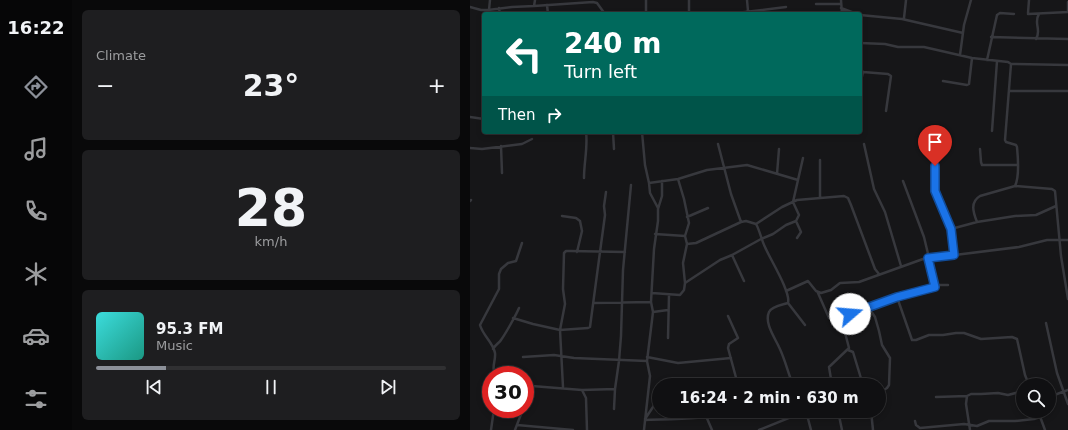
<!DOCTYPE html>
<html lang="en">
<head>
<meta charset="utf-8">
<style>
	body { margin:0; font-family:"DejaVu Sans",sans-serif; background:#1e1e20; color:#f1f3f6; height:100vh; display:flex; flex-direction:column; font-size:15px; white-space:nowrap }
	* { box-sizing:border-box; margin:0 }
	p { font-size:13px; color:#9c9d9f }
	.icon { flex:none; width:22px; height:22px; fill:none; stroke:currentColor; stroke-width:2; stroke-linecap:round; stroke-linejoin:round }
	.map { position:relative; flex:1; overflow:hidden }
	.sheet { display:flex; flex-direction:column; gap:10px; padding:10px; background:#09090a; width:398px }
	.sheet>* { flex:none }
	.banner { position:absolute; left:12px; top:12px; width:380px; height:122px; border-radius:4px; box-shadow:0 2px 6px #0003,0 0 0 1px #303032; background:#00695c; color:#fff; overflow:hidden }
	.buttons { position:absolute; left:546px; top:378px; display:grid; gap:8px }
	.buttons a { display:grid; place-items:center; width:40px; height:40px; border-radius:50%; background:#101012; box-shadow:0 2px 6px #0003,0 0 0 1px #303032; font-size:20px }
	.speed { position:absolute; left:12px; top:366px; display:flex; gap:8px; font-size:20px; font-weight:700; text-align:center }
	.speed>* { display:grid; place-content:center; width:52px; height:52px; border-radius:50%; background:#101012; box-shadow:0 2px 6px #0003,0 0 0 1px #303032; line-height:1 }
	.speed .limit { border:6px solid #d22; background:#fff; color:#111 }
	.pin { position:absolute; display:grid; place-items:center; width:34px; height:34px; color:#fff; margin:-41px -17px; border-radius:50% 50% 50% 0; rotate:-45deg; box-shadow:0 0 4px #0007 }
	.pin .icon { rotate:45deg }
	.me { position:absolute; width:44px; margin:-22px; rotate:72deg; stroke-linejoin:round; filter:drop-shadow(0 0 3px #0008) }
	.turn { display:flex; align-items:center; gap:14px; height:84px; padding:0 16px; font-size:18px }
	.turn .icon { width:52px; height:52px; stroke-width:2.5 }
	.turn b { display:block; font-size:28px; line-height:34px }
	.then { display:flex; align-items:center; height:38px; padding:0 16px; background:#0003; gap:8px; font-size:15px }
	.big { font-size:30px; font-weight:700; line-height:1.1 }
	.sheet .widget { flex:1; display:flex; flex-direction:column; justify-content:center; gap:6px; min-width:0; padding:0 14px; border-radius:6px; background:#1e1e20 }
	.sheet .dial { align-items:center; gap:0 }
	.dial b { font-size:52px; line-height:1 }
	.song { display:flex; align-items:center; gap:12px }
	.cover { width:48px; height:48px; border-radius:6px; background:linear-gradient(135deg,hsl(180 70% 55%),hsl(170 70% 35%)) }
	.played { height:4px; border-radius:2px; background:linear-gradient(90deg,#8c9099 20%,#303032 20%) }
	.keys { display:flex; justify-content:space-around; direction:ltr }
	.heat { display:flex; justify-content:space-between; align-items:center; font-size:22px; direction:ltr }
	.trip { position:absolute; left:182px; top:378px; width:234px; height:40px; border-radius:20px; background:#101012; box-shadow:0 2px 6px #0003,0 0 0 1px #303032; font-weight:700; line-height:40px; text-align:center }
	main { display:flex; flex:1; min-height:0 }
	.menu { display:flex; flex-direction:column; width:72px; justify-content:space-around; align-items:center; background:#060607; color:#9c9d9f }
	.menu .icon { width:28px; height:28px }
	.menu .active { color:#8c9099 }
	.menu b { font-size:18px; color:#f1f3f6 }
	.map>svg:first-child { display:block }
</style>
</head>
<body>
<main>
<nav class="menu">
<b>16:22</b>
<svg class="icon active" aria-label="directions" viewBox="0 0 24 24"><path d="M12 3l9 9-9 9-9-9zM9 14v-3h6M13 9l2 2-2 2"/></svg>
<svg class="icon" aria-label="music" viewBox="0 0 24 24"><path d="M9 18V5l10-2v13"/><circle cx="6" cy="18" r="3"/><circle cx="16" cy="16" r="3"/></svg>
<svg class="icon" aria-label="phone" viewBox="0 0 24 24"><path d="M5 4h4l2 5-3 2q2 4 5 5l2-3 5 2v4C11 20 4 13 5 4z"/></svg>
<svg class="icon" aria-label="climate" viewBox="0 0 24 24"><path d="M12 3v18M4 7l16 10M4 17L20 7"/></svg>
<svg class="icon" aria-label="car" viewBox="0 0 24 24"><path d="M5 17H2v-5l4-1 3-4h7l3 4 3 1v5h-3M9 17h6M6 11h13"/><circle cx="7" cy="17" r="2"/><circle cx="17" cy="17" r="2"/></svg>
<svg class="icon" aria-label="filters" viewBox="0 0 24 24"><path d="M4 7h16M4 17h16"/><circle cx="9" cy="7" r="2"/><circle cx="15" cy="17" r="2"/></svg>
</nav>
<section class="sheet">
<div class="widget"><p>Climate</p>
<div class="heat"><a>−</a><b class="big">23°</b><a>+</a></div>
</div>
<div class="widget dial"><b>28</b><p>km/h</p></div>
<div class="widget">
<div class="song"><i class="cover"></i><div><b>95.3 FM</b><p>Music</p></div></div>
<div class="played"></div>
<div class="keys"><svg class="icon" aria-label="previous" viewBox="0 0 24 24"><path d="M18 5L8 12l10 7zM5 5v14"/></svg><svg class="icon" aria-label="pause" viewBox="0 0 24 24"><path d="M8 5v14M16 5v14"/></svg><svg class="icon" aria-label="next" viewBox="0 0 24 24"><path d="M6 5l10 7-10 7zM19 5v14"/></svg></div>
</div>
</section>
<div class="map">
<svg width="598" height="430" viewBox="0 0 598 430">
	<rect width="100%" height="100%" fill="#161618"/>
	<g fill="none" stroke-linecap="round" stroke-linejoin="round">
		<path stroke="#37383d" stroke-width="2.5" d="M219 0V14
			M277 0 278 11
			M371 0 372 14
			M598 2V12
			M346 4H371
			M77 5 78 14
			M64 6 65 0
			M0 7 11 10H18L42 7 64 6 123 2 127 3 135 14
			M29 8 30 14
			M371 8 387 14
			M19 10 20 0
			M558 13 559 0
			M176 14V0
			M258 14 316 7
			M558 14 598 12
			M390 15 432 19 434 18 436 0
			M432 19 493 33
			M521 37 598 39
			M566 39C572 30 563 23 569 14
			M390 43 415 44 428 47H454L502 58 538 62 541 64 598 65
			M490 55 494 25 501 0
			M517 60 527 15 530 13 544 14
			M541 64 535 140 536 142 546 145 547 147C548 158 550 176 545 186
			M390 69 393 72 390 85
			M393 72 418 74 421 76 416 111
			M473 81 497 85 499 84 502 58
			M539 91H598
			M0 117 14 119
			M522 131 527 61
			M143 132 144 149
			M172 132 175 165 179 183 208 179 237 170 277 165 328 180
			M248 144 261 194 271 222
			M394 144 404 189 415 212 431 266
			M31 146 32 173
			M0 148 12 149 52 144 62 139
			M510 149 511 162 512 165H547
			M466 151 465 191 481 229 484 255
			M350 160V197
			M307 174 309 149
			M114 178C114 162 118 147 116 132
			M433 181 454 237 459 258
			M179 183 180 193 188 208
			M0 201 1 200
			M92 216 106 218 110 221 112 231 107 252
			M217 217 238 208
			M326 221 331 232 327 238
			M507 222C503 212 500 202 510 196L545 186 582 189 585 191 591 256 598 299
			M286 224 312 207 327 200 374 196 378 198 381 205 405 269 409 274
			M481 229 507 222 545 216 566 215 586 206
			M185 234 215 236
			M217 244 226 243 271 222 276 221 286 224C290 231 291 239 295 247 300 259 321 292 318 303 312 305 302 306 299 312 294 323 305 338 309 347 315 359 318 373 323 385
			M262 255 274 281
			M457 258 465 287
			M215 283 250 260 262 255 291 239 303 234 316 225 326 221 329 215 323 202 333 158
			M316 291 338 281 346 291 351 293 361 290 370 283 389 282 453 259 549 247 577 240H598
			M182 293 210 295 214 290 215 283 213 263 217 244 215 236 219 223 214 199 208 179
			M348 293 359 318 371 317 427 297 470 285H478
			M427 297 442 340H446L459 335H473L486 333H494L511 339 542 337 547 339 555 375 559 385
			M124 303 181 302
			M318 303 335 325
			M399 308 405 317 409 331 412 345 420 358 419 385 417 388 409 393
			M183 312 198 310
			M258 316 268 338 259 344 258 348 268 385
			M43 318 63 324 90 330 118 328 120 327 130 252 135 215 134 206 136 192
			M576 323 587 373 598 404
			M198 338 199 295
			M23 349C25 345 29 343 31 340 36 333 46 315 49 308
			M378 350 383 352 393 385
			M53 357 84 355 104 358 177 361
			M177 357 208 363 261 358
			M25 375C21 367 26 361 25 353 23 342 13 336 10 325L29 289V274L31 269 38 263 46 261 52 243
			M362 385 359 367 379 348 371 317
			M93 387 90 330 95 304 93 289 94 253 96 251H100L155 252
			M112 390 116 398 117 430
			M466 397 497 396
			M579 397 598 390
			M55 403 58 388 62 386 112 390 145 389
			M144 409 145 389 149 361 151 336 153 270 161 185
			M336 411 341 430
			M368 411 372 430
			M401 411 403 430
			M568 411 575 430
			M236 416 242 430
			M175 419 185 404 189 402
			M175 420C196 419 242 420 259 411
			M445 421 446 425 450 428 494 424 507 426 519 421H545L564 419 570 417
			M47 425 103 430
			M21 430 24 409
			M45 430 53 409
			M174 430 180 376 177 361 183 312 181 302 184 249 188 221V209L192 196V181
			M289 430 336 411
			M500 430 496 404 497 396 501 394H511L528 393 538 395 553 391"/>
	</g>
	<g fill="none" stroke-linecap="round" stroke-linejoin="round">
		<g stroke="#114b97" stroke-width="10">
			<path id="route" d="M380 314 427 297 465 287 458 258 484 255 481 229 465 191V166"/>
		</g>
		<use href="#route" stroke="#1a73e8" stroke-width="7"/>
	</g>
</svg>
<div class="buttons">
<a><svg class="icon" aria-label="search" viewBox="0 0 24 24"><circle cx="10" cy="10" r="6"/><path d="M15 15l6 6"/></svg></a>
</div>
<div class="speed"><div class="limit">30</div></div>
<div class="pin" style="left:465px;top:166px;background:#d93025"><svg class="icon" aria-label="arrive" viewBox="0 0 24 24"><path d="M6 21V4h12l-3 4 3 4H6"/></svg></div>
<svg class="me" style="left:380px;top:314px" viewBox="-20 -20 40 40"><circle r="19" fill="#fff"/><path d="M0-13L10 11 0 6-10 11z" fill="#1a73e8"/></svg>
<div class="trip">16:24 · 2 min · 630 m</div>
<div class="banner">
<div class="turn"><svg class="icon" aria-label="left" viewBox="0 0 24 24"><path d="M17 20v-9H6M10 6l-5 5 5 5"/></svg><div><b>240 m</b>Turn left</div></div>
<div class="then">Then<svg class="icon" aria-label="right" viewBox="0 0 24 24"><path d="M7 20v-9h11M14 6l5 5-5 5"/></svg></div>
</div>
</div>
</main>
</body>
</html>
